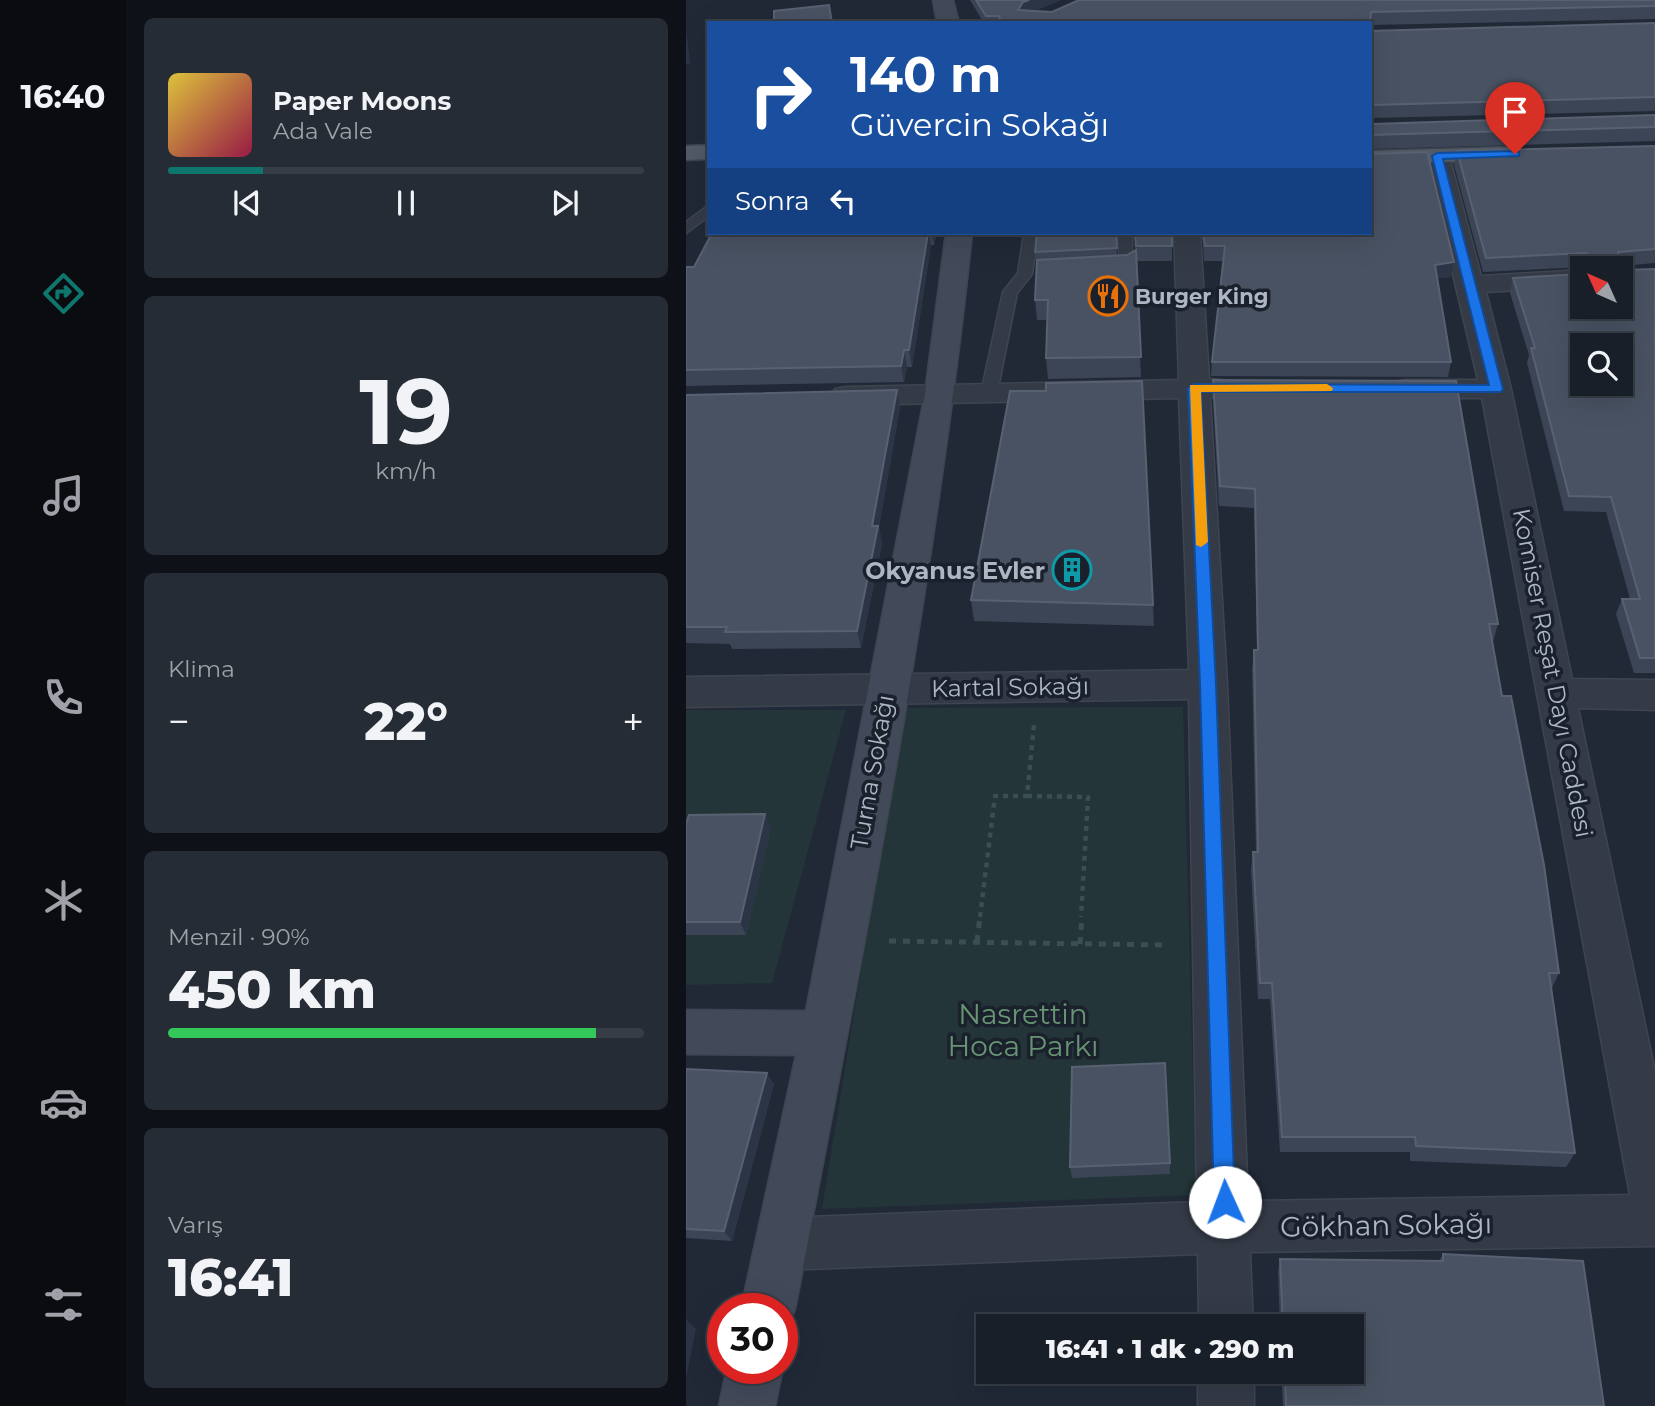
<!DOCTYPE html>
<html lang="tr">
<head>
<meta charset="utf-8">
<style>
	body { margin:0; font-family:Montserrat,sans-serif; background:#262c35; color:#f1f3f6; height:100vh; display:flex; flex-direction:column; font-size:26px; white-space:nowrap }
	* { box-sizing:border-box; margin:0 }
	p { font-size:23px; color:#9fa2a8 }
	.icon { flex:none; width:38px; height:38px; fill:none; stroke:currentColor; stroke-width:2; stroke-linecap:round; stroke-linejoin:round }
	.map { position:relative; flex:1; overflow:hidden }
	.side { display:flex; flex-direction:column; gap:18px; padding:18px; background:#0e1117; width:560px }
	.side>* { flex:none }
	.top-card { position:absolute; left:21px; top:21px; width:665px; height:214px; border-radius:0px; box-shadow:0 7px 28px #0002,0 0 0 2px #373d46; background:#1a4fa0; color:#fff; overflow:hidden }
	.needle { width:46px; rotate:315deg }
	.fabs { position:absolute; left:884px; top:256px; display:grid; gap:14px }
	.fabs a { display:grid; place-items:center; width:63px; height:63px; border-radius:0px; background:#191f29; box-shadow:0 7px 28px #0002,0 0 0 2px #373d46; font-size:35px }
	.speed { position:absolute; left:21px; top:1293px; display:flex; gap:14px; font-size:35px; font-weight:700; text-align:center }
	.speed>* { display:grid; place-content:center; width:91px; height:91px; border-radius:50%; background:#191f29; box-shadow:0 7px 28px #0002,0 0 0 2px #373d46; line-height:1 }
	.speed .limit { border:10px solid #d22; background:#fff; color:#111 }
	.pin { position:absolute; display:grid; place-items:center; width:60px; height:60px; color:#fff; margin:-72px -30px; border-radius:50% 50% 50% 0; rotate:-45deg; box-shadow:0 0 7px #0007 }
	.pin .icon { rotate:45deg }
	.me { position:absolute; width:77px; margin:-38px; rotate:358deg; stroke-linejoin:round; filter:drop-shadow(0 0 5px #0008) }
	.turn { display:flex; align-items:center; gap:24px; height:147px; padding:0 28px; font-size:32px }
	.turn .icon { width:91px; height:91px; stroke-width:2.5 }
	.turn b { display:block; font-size:49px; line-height:60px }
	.then { display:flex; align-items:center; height:66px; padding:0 28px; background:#0003; gap:14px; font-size:26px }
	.big { font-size:52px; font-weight:800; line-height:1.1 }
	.side .tile { flex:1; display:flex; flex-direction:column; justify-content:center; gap:10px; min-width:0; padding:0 24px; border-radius:10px; background:#262c35 }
	.side .dial { align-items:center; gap:0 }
	.dial b { font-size:91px; line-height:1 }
	.song { display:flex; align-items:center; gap:21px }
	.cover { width:84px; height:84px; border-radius:10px; background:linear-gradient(135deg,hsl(50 70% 55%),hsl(340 70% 35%)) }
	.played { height:7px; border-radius:4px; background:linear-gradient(90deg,#0f766e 20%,#373d46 20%) }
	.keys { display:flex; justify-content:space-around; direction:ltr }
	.heat { display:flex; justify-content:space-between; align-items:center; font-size:38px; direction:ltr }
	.charge { height:10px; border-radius:5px; background:linear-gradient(90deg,#34c759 90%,#373d46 0) }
	.trip { position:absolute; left:290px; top:1314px; width:388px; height:70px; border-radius:0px; background:#191f29; box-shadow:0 7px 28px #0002,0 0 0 2px #373d46; font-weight:800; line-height:70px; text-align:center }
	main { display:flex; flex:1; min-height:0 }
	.dock { display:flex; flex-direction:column; width:126px; justify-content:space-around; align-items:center; background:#0a0c10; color:#9fa2a8 }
	.dock .icon { width:49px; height:49px }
	.dock .current { color:#0f766e }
	.dock b { font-size:32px; color:#f1f3f6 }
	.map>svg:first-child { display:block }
</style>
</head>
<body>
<main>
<nav class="dock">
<b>16:40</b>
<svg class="icon current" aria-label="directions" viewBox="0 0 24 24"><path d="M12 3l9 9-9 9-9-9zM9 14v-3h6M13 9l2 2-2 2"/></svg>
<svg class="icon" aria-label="music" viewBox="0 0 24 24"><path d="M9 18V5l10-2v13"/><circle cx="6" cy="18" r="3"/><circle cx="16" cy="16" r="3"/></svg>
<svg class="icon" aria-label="phone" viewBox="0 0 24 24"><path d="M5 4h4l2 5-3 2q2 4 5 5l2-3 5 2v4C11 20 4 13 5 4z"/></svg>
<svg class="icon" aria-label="climate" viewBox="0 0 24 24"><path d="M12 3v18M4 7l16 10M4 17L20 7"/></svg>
<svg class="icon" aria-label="car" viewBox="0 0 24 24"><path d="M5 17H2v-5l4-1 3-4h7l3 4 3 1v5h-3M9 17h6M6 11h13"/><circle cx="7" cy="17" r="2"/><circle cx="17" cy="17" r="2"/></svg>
<svg class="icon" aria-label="filters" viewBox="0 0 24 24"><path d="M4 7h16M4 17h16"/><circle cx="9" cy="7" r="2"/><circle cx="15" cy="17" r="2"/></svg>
</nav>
<section class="side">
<div class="tile">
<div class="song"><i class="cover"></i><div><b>Paper Moons</b><p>Ada Vale</p></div></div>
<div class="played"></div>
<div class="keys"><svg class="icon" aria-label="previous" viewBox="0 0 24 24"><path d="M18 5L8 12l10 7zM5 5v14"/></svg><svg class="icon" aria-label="pause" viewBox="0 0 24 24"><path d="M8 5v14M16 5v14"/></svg><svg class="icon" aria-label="next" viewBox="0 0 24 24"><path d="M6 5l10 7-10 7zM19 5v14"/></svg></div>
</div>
<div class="tile dial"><b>19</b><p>km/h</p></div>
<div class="tile"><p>Klima</p>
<div class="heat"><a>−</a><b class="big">22°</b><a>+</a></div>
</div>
<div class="tile"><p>Menzil · 90%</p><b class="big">450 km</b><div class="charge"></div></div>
<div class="tile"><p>Varış</p><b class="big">16:41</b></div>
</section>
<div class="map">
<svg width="969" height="1406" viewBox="0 0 969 1406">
	<rect width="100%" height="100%" fill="#212937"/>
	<path fill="#233538" d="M497 707 510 1195 136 1209 218 708Z
		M0 710H160L86 983 0 985Z"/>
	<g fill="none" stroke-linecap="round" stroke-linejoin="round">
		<g stroke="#3e4551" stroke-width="3">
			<path id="lane" d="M23 205V216L0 233V222Z
				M338 233H352L346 274 331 293 311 393 303 398 295 393 317 292 332 273Z
				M432 233H446V272L431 274 424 270 434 266Z"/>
		</g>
		<g stroke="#3e4551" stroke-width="3">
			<path id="street" d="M751 149 760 151 763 156 795 276 896 270V286L800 292 825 389 886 679 969 680V710L892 708 969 1072V1246L564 1252 567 1326H513L512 1254 96 1270 78 1262 70 1244 78 1226 96 1218 511 1202 503 699 0 707V677L503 670 493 398 160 405 149 403 145 396 149 389 160 387 493 380 488 233H514L523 379 544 381 548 388 544 395 524 398 541 684 562 1201 944 1195 796 398H719L708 396 704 389 708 382 719 380H792L739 156 742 151Z
				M512 1372H568V1406H512Z"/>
		</g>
		<g stroke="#3e4551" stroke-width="3">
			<path id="secondary" d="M247 0H267L273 23H251Z
				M260 233H286C248 595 177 953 109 1309L101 1328 96 1330V1309H55L110 1055 0 1054V1010L120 1011 239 394Z
				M96 1367 97 1368 89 1406H33L41 1368Z"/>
		</g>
		<g stroke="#3e4551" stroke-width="3">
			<path id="primary" d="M23 145V159L0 160V146Z
				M822 147 831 149 834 154 831 159 684 165V151Z"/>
		</g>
		<path stroke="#3b4e50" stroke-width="4.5" stroke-dasharray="5 5" stroke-linecap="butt" d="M341 796 402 797 395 917
			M294 917 309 796H341L348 725"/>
		<path stroke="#3b4e50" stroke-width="5" stroke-dasharray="7 7" stroke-linecap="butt" d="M203 941 481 945
			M291 942 294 916
			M394 944 396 916"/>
		<use href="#lane" fill="#343b47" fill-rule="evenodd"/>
		<use href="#street" fill="#343b47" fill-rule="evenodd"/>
		<use href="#secondary" fill="#424a5a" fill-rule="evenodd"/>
		<use href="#primary" fill="#525a68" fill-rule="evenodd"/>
	</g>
	<path fill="#3c4556" d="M284 0H375L348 11 366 12 969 0V19L684 25V23H298Z
		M969 23V111L685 118 686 124 969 115V141L685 149 686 154 768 262 765 277 751 278 765 362 762 377 525 376 526 362 538 261H518L516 233H684V31Z
		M969 146V263L935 266 937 270 969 269V673H948L930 614 936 599H944L920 512 878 511 841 363 843 355 824 293 827 278 896 274 934 268 896 267 797 272 768 165 771 151Z
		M26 233H251L248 245H245L226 367H221L218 382 0 386V267H8Z
		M430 233 431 256 441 255 449 250 448 233H486V261H450L455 377 362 379 360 358 361 320H351L349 300 351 266 349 252Z
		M527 380 812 624 807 642 816 696 873 973 865 990 889 1153 880 1167 724 1161V1152H594L584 999H572L565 870 567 852H570L566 669 568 650H571L568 508 533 506 527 400Z
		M211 390 214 407 193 527 196 543 175 648 46 649 44 644 0 643V395Z
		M285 600 467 605 468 626 288 621Z
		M79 814 85 828 60 935H0V824Z
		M0 1069 88 1084 46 1241 0 1238Z
		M484 1163V1174L386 1178 384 1167Z
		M757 1254 918 1406H597L595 1372H667V1326H594L592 1272 594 1259 753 1261Z"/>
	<path fill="#2c3545" d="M343 0H375L338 16 332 10 337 2Z
		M0 28 4 64H0Z
		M242 233H243L245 245 226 367 223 350Z
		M246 233H251L248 245Z
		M768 262 765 277 747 279 749 265Z
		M218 350 221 367 218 382 215 366Z
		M211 390 214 407 193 527 196 543 175 648 171 631 186 526Z
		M79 814 85 828 60 935 54 922Z
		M81 1073 88 1084 46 1241 38 1231Z
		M0 1319 10 1329 0 1378Z"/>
	<path fill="#485262" stroke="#586171" stroke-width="2" fill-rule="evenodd" d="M290 0H343L337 2 332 10 366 12 393 0H969V6L685 12 684 25V23H316L313 16H300Z
		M143 5 146 23H88V11Z
		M969 23V97L686 105 684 106V31Z
		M684 115 686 124 969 115V127L684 135Z
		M684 139 686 154 741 152 768 262 749 265 765 362H526L539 246H519L517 233H684Z
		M969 146V249L932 252 937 270 969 269V658H954L936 599H954L925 497 883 496 845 348H849L827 278 896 274V306H934V268H901L903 255 900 253 800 258 771 151ZM896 345H934V383H896Z
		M26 233H242L223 350H218L215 366 0 370V267H8Z
		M351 233H430L431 248 349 252Z
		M449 233H486V246H450Z
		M450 250 455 357 360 358 362 300H349L351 260 441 255Z
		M527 380 770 381 812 624H803L816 696H825L858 865 873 973H863L889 1153 730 1146 729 1137H596L586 983H574L567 852H572L568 650H572L569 489 534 486Z
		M456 381 467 605 285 600 324 391H360V383Z
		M211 390 186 526H192L171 631 39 632 41 627H0V395Z
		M79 814 54 922H0V824L3 815Z
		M479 1063 484 1163 384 1167 386 1067Z
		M0 1069 81 1073 38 1231 0 1229Z
		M757 1254 897 1261 918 1406H600L599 1372H667V1326H597L594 1259 757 1261Z"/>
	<path fill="#1a73e8" stroke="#114b97" stroke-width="2" d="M829 151 833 152V156L757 159 817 389 815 392H515L530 684 549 1202 546 1209 539 1212 531 1209 528 1202 514 684 502 388 508 384 803 385 746 156 751 153Z"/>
	<path fill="#f59e0b" d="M641 384 647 388 646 391 515 392 522 542 515 547 510 545 504 385Z"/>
	<defs>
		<g id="restaurant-ring" transform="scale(2.0125)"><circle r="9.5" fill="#1a212c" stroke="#e8710a" stroke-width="1.5"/><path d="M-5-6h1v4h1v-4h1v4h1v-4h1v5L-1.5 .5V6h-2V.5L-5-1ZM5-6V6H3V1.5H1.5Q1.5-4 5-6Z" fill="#e8710a"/></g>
		<g id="building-ring" transform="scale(2.0125)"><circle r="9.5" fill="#1a212c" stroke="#0f9aa8" stroke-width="1.5"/><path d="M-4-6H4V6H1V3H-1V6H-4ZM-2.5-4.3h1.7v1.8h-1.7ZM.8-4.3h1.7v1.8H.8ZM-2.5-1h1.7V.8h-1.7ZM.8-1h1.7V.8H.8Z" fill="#0f9aa8"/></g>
	</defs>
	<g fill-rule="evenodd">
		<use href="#restaurant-ring" x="422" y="296"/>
		<use href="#building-ring" x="386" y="570"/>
	</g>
	<g text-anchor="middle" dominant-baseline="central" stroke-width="7" stroke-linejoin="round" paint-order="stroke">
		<g font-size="21" font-weight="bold" fill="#aeb6c4" stroke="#1a212c" text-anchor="start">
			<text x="449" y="296">Burger King</text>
		</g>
		<g font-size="24" font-weight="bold" fill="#aeb6c4" stroke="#1a212c" text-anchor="end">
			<text x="359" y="570">Okyanus Evler</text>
		</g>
		<g font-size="24" fill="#aeb6c4" stroke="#1a212c">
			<text transform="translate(867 673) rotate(79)">Komiser Reşat Dayı Caddesi</text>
			<text transform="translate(324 687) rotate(-1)">Kartal Sokağı</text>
			<text transform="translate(186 772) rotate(-80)">Turna Sokağı</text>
		</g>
		<g font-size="28" fill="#679473" stroke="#1a212c">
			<text x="337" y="1014">Nasrettin<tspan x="337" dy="32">Hoca Parkı</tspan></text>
		</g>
		<g font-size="28" fill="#aeb6c4" stroke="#1a212c">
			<text transform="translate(700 1225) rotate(-1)">Gökhan Sokağı</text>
		</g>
	</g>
</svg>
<div class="fabs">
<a><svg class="needle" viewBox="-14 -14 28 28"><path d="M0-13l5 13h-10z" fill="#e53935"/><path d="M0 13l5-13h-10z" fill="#9fa2a8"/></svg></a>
<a><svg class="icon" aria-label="search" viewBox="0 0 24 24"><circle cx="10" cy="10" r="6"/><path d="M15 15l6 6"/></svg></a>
</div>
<div class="speed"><div class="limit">30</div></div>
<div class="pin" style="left:829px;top:154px;background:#d93025"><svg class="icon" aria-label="arrive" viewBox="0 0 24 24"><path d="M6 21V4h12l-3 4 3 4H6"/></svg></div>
<svg class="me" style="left:539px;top:1202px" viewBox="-20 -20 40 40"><circle r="19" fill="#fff"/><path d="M0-13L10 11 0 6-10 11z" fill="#1a73e8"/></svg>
<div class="trip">16:41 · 1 dk · 290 m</div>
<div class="top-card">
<div class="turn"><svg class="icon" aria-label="right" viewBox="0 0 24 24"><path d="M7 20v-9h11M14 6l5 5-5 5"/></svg><div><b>140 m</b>Güvercin Sokağı</div></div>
<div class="then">Sonra<svg class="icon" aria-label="left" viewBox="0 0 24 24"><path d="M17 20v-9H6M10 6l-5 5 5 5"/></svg></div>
</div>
</div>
</main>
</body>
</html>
